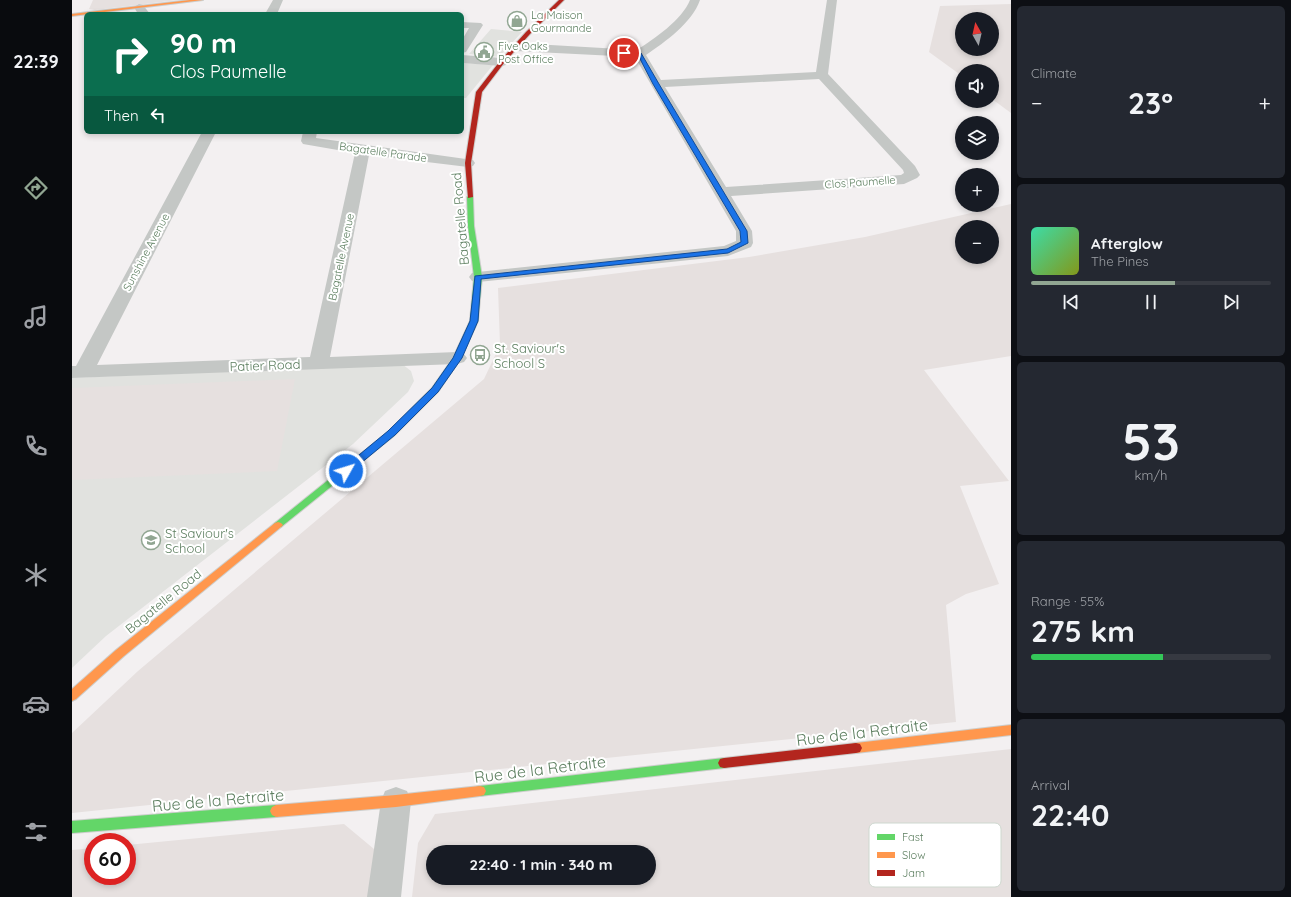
<!DOCTYPE html>
<html lang="en">
<head>
<meta charset="utf-8">
<style>
	body { margin:0; font-family:Quicksand,sans-serif; background:#242831; color:#f1f3f6; height:100vh; display:flex; flex-direction:column; font-size:15px; white-space:nowrap }
	* { box-sizing:border-box; margin:0 }
	p { font-size:13px; color:#9ea1a6 }
	.icon { flex:none; width:22px; height:22px; fill:none; stroke:currentColor; stroke-width:2; stroke-linecap:round; stroke-linejoin:round }
	.map { position:relative; flex:1; overflow:hidden }
	.panel { display:flex; flex-direction:column; gap:6px; padding:6px; background:#0d0f14; width:280px }
	.panel>* { flex:none }
	.guide { position:absolute; left:12px; top:12px; width:380px; height:122px; border-radius:6px; box-shadow:0 2px 6px #0003; background:#0b6e4f; color:#fff; overflow:hidden }
	.needle { width:26px; rotate:352deg }
	.controls { position:absolute; left:883px; top:12px; display:grid; gap:8px }
	.controls a { display:grid; place-items:center; width:44px; height:44px; border-radius:50%; background:#171b24; box-shadow:0 2px 6px #0003; font-size:20px }
	.speed { position:absolute; left:12px; top:833px; display:flex; gap:8px; font-size:20px; font-weight:700; text-align:center }
	.speed>* { display:grid; place-content:center; width:52px; height:52px; border-radius:50%; background:#171b24; box-shadow:0 2px 6px #0003; line-height:1 }
	.speed .limit { border:6px solid #d22; background:#fff; color:#111 }
	.pin { position:absolute; display:grid; place-items:center; width:34px; height:34px; color:#fff; margin:-17px; border:2px solid #fff; border-radius:50%; box-shadow:0 1px 4px #0007 }
	.me { position:absolute; width:44px; margin:-22px; rotate:51deg; stroke-linejoin:round; filter:drop-shadow(0 0 3px #0008) }
	.turn { display:flex; align-items:center; gap:14px; height:84px; padding:0 20px; font-size:18px }
	.turn .icon { width:52px; height:52px; stroke-width:2.5 }
	.turn b { display:block; font-size:28px; line-height:34px }
	.then { display:flex; align-items:center; height:38px; padding:0 20px; background:#0003; gap:8px; font-size:15px }
	.big { font-size:30px; font-weight:700; line-height:1.1 }
	.panel .card { flex:1; display:flex; flex-direction:column; justify-content:center; gap:6px; min-width:0; padding:0 14px; border-radius:6px; background:#242831 }
	.panel .dial { align-items:center; gap:0 }
	.dial b { font-size:52px; line-height:1 }
	.song { display:flex; align-items:center; gap:12px }
	.cover { width:48px; height:48px; border-radius:6px; background:linear-gradient(135deg,hsl(160 70% 55%),hsl(70 70% 35%)) }
	.played { height:4px; border-radius:2px; background:linear-gradient(90deg,#91a692 60%,#363941 60%) }
	.keys { display:flex; justify-content:space-around; direction:ltr }
	.heat { display:flex; justify-content:space-between; align-items:center; font-size:22px; direction:ltr }
	.charge { height:6px; border-radius:3px; background:linear-gradient(90deg,#34c759 55%,#363941 0) }
	.trip { position:absolute; left:354px; top:845px; width:230px; height:40px; border-radius:20px; background:#171b24; box-shadow:0 2px 6px #0003; font-weight:700; line-height:40px; text-align:center }
	main { display:flex; flex:1; min-height:0 }
	.tab-bar { display:flex; flex-direction:column; width:72px; justify-content:space-around; align-items:center; background:#090b0e; color:#9ea1a6 }
	.tab-bar .icon { width:28px; height:28px }
	.tab-bar .current { color:#91a692 }
	.tab-bar b { font-size:18px; color:#f1f3f6 }
	.map>svg:first-child { display:block }
</style>
</head>
<body>
<main>
<nav class="tab-bar">
<b>22:39</b>
<svg class="icon current" aria-label="directions" viewBox="0 0 24 24"><path d="M12 3l9 9-9 9-9-9zM9 14v-3h6M13 9l2 2-2 2"/></svg>
<svg class="icon" aria-label="music" viewBox="0 0 24 24"><path d="M9 18V5l10-2v13"/><circle cx="6" cy="18" r="3"/><circle cx="16" cy="16" r="3"/></svg>
<svg class="icon" aria-label="phone" viewBox="0 0 24 24"><path d="M5 4h4l2 5-3 2q2 4 5 5l2-3 5 2v4C11 20 4 13 5 4z"/></svg>
<svg class="icon" aria-label="climate" viewBox="0 0 24 24"><path d="M12 3v18M4 7l16 10M4 17L20 7"/></svg>
<svg class="icon" aria-label="car" viewBox="0 0 24 24"><path d="M5 17H2v-5l4-1 3-4h7l3 4 3 1v5h-3M9 17h6M6 11h13"/><circle cx="7" cy="17" r="2"/><circle cx="17" cy="17" r="2"/></svg>
<svg class="icon" aria-label="filters" viewBox="0 0 24 24"><path d="M4 7h16M4 17h16"/><circle cx="9" cy="7" r="2"/><circle cx="15" cy="17" r="2"/></svg>
</nav>
<div class="map">
<svg width="939" height="897" viewBox="0 0 939 897">
	<rect width="100%" height="100%" fill="#f3f0f1"/>
	<path fill="#e1e2df" d="M419 29 450 32 427 57 397 54Z
		M390 63 421 65 394 98H390Z
		M318 364H330L339 371 342 381 336 392 281 444 34 636 0 668V378Z"/>
	<path fill="#e6e0df" fill-rule="evenodd" d="M21 0H106L23 10 17 9Z
		M939 4V113L920 99V71H890V76L857 52 868 6ZM890 19H920V49H890Z
		M939 204V356L852 370 937 481 888 486 927 584 894 594 874 605 884 722 0 813V733L66 671 412 379 428 345 426 288 677 257 793 237ZM890 227H920V257H890Z
		M223 379 205 471 0 480V388Z
		M939 749V897H340L346 843 363 814ZM361 852H577V878H361Z
		M272 824 308 854 301 897H0V850L21 848V876H55V845Z"/>
	<g fill="none" stroke-linecap="round" stroke-linejoin="round">
		<g stroke="#cdcecc" stroke-width="2">
			<path id="fast" d="M398 195 401 197 402 226 410 277 406 321 389 358 366 392 323 435 209 527H203L201 525 203 523 317 431 360 388 381 358 398 321 402 277 396 226 395 197Z
				M652 758 656 759 658 763 656 767 652 768 408 796 404 795 402 791 404 787 408 786Z
				M204 805 208 807 210 811 208 815 204 817 0 833V821Z"/>
		</g>
		<g stroke="#cdcecc" stroke-width="2">
			<path id="slow" d="M118 0H131L0 16V14Z
				M206 522 209 523 211 525 209 527 52 656 4 699 0 701V689L44 650 203 523Z
				M939 725V735L784 753 780 752 778 748 780 744 784 743Z
				M408 786 412 787 414 791 412 795 408 796 324 807 204 817 200 815 198 811 200 807 204 805 324 795Z"/>
		</g>
		<g stroke="#cdcecc" stroke-width="2">
			<path id="jam" d="M487 0H492L458 34 432 63 410 92 399 163 401 197 396 198 393 163 404 92 428 61 454 32Z
				M784 743 788 744 790 748 788 752 784 753 652 768 648 767 646 763 648 759 652 758Z"/>
		</g>
		<path fill="#c4c7c5" fill-rule="evenodd" d="M201 0H211L205 14H193Z
			M618 0H628C620 23 593 42 574 55L589 80 744 72 755 0H765L756 74 843 166 848 175 845 178 832 184 659 196 680 231 681 243 679 247 656 256 406 282 400 281 397 277 400 273 406 272 652 246 664 241V231L563 57 444 51 440 50 438 47 440 44 444 43 565 50C582 39 610 20 618 0ZM747 79 831 170 832 173 829 175 654 187 593 87Z
			M67 4 71 5 78 14H66L62 7Z
			M390 22 409 23 411 25 394 52 390 53V40L397 28H390Z
			M390 55 430 58 434 59 436 62 434 65 430 66 390 63Z
			M130 132H144L25 365 238 357 283 153 231 144 229 141 231 132H245L244 138 401 160 403 163 401 166 396 167 297 155 258 357 385 352 392 354 395 358 392 362 385 364 0 378V366H4Z
			M324 787 335 791 339 801 329 897H295L309 801 313 791Z"/>
		<use href="#fast" fill="#63d668" fill-rule="evenodd"/>
		<use href="#slow" fill="#ff974d" fill-rule="evenodd"/>
		<use href="#jam" fill="#b3261e" fill-rule="evenodd"/>
	</g>
	<path fill="#1a73e8" stroke="#114b97" d="M552 51 569 53 587 84 675 231 676 243 656 253 409 279 406 321 390 358 366 392 323 435 277 473H270L269 471 270 469 316 431 360 388 381 358 398 321 403 276 655 249 669 242 668 231 581 84 566 55 550 54V53Z"/>
	<defs>
		<g id="shop-ring" transform="scale(1)"><circle r="9.5" fill="#fff" stroke="#91a692" stroke-width="1.5"/><path d="M-5-2.5h2.3a2.7 3.5 0 0 1 5.4 0H5L5.5 6h-11ZM-1.5-2.5h3a1.5 2.3 0 0 0-3 0Z" fill="#91a692"/></g>
		<g id="civic-ring" transform="scale(1)"><circle r="9.5" fill="#fff" stroke="#91a692" stroke-width="1.5"/><path d="M-.6-6.5H3V-4.5H.6V-3L4-1V1h2V6H-6V1h2V-1L-.6-3ZM-1.2 2.5V6h2.4V2.5Z" fill="#91a692"/></g>
		<g id="bus-ring" transform="scale(1)"><circle r="9.5" fill="#fff" stroke="#91a692" stroke-width="1.5"/><path d="M-5-6H5V4H4V6H2V4H-2V6H-4V4H-5ZM-3.5-4V0h7V-4ZM-3.5 1.2v1.5H-2V1.2ZM2 1.2v1.5H3.5V1.2Z" fill="#91a692"/></g>
		<g id="school-ring" transform="scale(1)"><circle r="9.5" fill="#fff" stroke="#91a692" stroke-width="1.5"/><path d="M0-5L7-2L0 1L-7-2ZM-4 1L0 2.5L4 1V4Q0 6-4 4Z" fill="#91a692"/></g>
	</defs>
	<g fill-rule="evenodd">
		<use href="#shop-ring" x="445" y="21"/>
		<use href="#civic-ring" x="412" y="52"/>
		<use href="#bus-ring" x="408" y="355"/>
		<use href="#school-ring" x="79" y="540"/>
	</g>
	<g text-anchor="middle" dominant-baseline="central" stroke-width="4" stroke-linejoin="round" paint-order="stroke">
		<g font-size="11" fill="#5c7e5f" stroke="#fff" text-anchor="start">
			<text x="459" y="15">La Maison<tspan x="459" dy="13">Gourmande</tspan></text>
			<text x="426" y="46">Five Oaks<tspan x="426" dy="13">Post Office</tspan></text>
		</g>
		<g font-size="11" fill="#5c7e5f" stroke="#fff">
			<text transform="translate(311 152) rotate(8)">Bagatelle Parade</text>
			<text transform="translate(788 182) rotate(-4)">Clos Paumelle</text>
			<text transform="translate(74 252) rotate(-62)">Sunshine Avenue</text>
			<text transform="translate(269 257) rotate(-78)">Bagatelle Avenue</text>
		</g>
		<g font-size="13" fill="#5c7e5f" stroke="#fff">
			<text transform="translate(388 219) rotate(-95)">Bagatelle Road</text>
			<text transform="translate(193 365) rotate(-2)">Patier Road</text>
			<text transform="translate(91 601) rotate(-39)">Bagatelle Road</text>
		</g>
		<g font-size="13" fill="#5c7e5f" stroke="#fff" text-anchor="start">
			<text x="422" y="348">St. Saviour's<tspan x="422" dy="15">School S</tspan></text>
			<text x="93" y="533">St Saviour's<tspan x="93" dy="15">School</tspan></text>
		</g>
		<g font-size="16" fill="#5c7e5f" stroke="#fff">
			<text transform="translate(790 732) rotate(-7)">Rue de la Retraite</text>
			<text transform="translate(468 769) rotate(-7)">Rue de la Retraite</text>
			<text transform="translate(146 800) rotate(-5)">Rue de la Retraite</text>
		</g>
	</g>
	<rect x="797" y="823" width="132" height="64" rx="6" fill="#fff" stroke="#ced8cf" stroke-width="1"/>
	<rect x="805" y="834" width="18" height="6" fill="#63d668"/>
	<rect x="805" y="852" width="18" height="6" fill="#ff974d"/>
	<rect x="805" y="870" width="18" height="6" fill="#b3261e"/>
	<g font-size="11" fill="#5c7e5f">
		<text x="830" y="841">Fast</text>
		<text x="830" y="859">Slow</text>
		<text x="830" y="877">Jam</text>
	</g>
</svg>
<div class="controls">
<a><svg class="needle" viewBox="-14 -14 28 28"><path d="M0-13l5 13h-10z" fill="#e53935"/><path d="M0 13l5-13h-10z" fill="#9ea1a6"/></svg></a>
<a><svg class="icon" aria-label="sound" viewBox="0 0 24 24"><path d="M4 9h4l5-4v14l-5-4H4zM17 9q2 3 0 6"/></svg></a>
<a><svg class="icon" aria-label="layers" viewBox="0 0 24 24"><path d="M12 4l9 5-9 5-9-5zM3 14l9 5 9-5"/></svg></a>
<a>+</a>
<a>−</a>
</div>
<div class="speed"><div class="limit">60</div></div>
<div class="pin" style="left:552px;top:53px;background:#d93025"><svg class="icon" aria-label="arrive" viewBox="0 0 24 24"><path d="M6 21V4h12l-3 4 3 4H6"/></svg></div>
<svg class="me" style="left:274px;top:471px" viewBox="-20 -20 40 40"><circle r="17" fill="#1a73e8" stroke="#fff" stroke-width="3"/><path d="M0-11L8 9 0 5-8 9z" fill="#fff"/></svg>
<div class="trip">22:40 · 1 min · 340 m</div>
<div class="guide">
<div class="turn"><svg class="icon" aria-label="right" viewBox="0 0 24 24"><path d="M7 20v-9h11M14 6l5 5-5 5"/></svg><div><b>90 m</b>Clos Paumelle</div></div>
<div class="then">Then<svg class="icon" aria-label="left" viewBox="0 0 24 24"><path d="M17 20v-9H6M10 6l-5 5 5 5"/></svg></div>
</div>
</div>
<section class="panel">
<div class="card"><p>Climate</p>
<div class="heat"><a>−</a><b class="big">23°</b><a>+</a></div>
</div>
<div class="card">
<div class="song"><i class="cover"></i><div><b>Afterglow</b><p>The Pines</p></div></div>
<div class="played"></div>
<div class="keys"><svg class="icon" aria-label="previous" viewBox="0 0 24 24"><path d="M18 5L8 12l10 7zM5 5v14"/></svg><svg class="icon" aria-label="pause" viewBox="0 0 24 24"><path d="M8 5v14M16 5v14"/></svg><svg class="icon" aria-label="next" viewBox="0 0 24 24"><path d="M6 5l10 7-10 7zM19 5v14"/></svg></div>
</div>
<div class="card dial"><b>53</b><p>km/h</p></div>
<div class="card"><p>Range · 55%</p><b class="big">275 km</b><div class="charge"></div></div>
<div class="card"><p>Arrival</p><b class="big">22:40</b></div>
</section>
</main>
</body>
</html>
